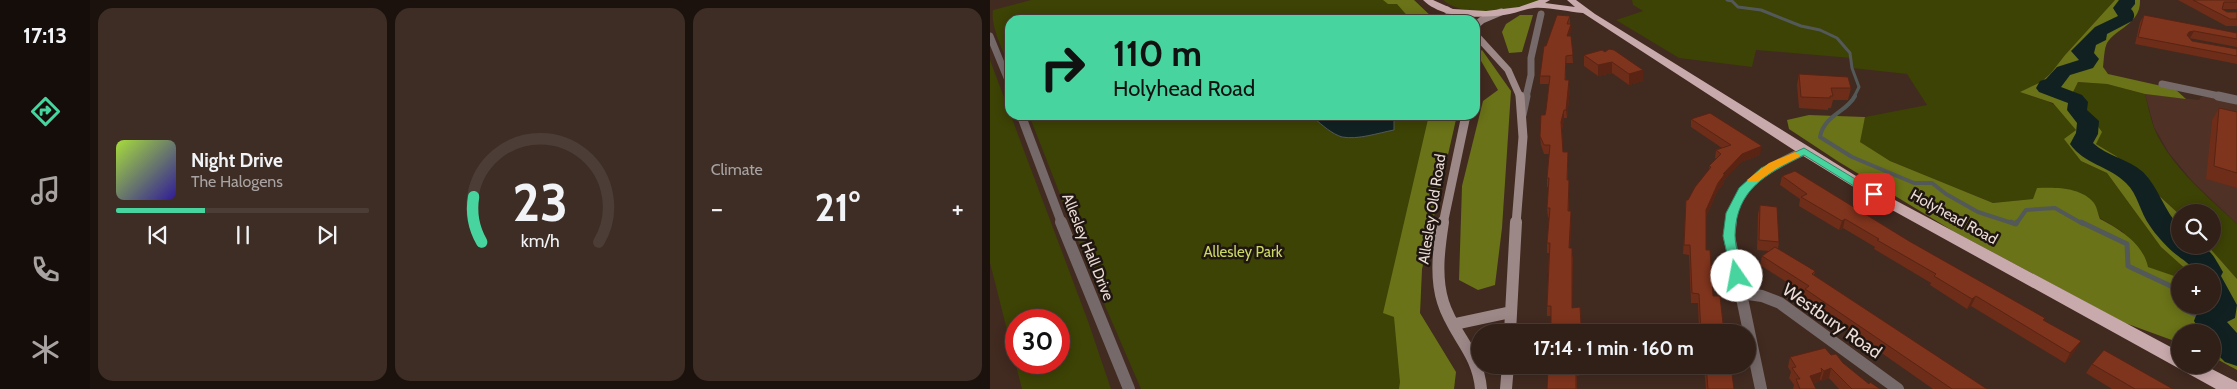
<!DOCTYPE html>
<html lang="en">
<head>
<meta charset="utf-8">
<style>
	body { margin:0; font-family:Cabin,sans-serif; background:#3d2d25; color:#f1f3f6; height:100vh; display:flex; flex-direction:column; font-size:19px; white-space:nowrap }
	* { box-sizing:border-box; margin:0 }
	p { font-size:16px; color:#a8a3a2 }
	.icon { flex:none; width:28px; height:28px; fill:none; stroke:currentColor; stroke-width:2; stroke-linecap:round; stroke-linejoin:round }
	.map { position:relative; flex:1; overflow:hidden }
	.sheet { display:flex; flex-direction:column; gap:8px; padding:8px; background:#1b120d; width:900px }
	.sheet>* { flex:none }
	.hud { position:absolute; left:15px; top:15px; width:475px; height:105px; border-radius:15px; box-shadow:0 2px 12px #0003,0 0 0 1px #4c3e37; background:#47d49e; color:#111; overflow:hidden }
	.tools { position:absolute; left:1181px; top:204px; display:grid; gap:10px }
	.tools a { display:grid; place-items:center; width:50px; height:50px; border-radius:50%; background:#312018; box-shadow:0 2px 12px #0003,0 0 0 1px #4c3e37; font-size:25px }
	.speed { position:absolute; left:15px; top:309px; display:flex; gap:10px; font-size:25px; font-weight:700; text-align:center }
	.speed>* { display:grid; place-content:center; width:65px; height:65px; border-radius:50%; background:#312018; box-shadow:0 2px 12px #0003,0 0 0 1px #4c3e37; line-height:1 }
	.speed .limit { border:8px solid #d22; background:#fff; color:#111 }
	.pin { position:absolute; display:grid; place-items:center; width:42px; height:42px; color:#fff; margin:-21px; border-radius:10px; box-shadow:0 2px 8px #0006 }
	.me { position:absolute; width:55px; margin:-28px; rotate:348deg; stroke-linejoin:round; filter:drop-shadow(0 0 4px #0008) }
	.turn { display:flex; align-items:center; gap:18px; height:105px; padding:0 25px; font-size:22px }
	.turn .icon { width:65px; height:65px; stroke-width:2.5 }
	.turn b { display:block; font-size:35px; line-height:42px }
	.big { font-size:38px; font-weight:700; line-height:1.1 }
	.sheet .widget { flex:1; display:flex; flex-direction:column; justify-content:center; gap:8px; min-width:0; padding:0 18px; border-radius:15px; background:#3d2d25 }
	.sheet .dial { align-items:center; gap:0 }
	.dial svg { height:130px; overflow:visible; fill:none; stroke:#4c3e37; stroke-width:7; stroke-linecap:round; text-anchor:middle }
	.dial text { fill:#f1f3f6; stroke:none }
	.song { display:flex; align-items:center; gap:15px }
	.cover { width:60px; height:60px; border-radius:8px; background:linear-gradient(135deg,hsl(80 70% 55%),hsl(250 70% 35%)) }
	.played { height:5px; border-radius:2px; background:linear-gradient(90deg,#47d49e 35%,#4c3e37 35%) }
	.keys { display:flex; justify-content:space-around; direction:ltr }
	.heat { display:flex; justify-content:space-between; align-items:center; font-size:28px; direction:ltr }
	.sheet .tiles { flex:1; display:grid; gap:8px; grid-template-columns:repeat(3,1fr) }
	.trip { position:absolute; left:481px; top:324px; width:285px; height:50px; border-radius:25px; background:#312018; box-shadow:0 2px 12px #0003,0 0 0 1px #4c3e37; font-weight:700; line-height:50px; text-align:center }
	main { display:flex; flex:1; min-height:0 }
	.tabs { display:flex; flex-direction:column; width:90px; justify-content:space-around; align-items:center; background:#140d0a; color:#a8a3a2 }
	.tabs .icon { width:35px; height:35px }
	.tabs .current { color:#47d49e }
	.tabs b { font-size:22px; color:#f1f3f6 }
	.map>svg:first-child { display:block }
</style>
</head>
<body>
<main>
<nav class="tabs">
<b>17:13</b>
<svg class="icon current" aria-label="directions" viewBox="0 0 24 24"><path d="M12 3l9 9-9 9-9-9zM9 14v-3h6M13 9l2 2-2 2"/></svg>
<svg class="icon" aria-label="music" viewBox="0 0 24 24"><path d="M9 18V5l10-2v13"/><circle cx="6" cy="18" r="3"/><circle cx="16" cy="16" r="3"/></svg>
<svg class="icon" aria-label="phone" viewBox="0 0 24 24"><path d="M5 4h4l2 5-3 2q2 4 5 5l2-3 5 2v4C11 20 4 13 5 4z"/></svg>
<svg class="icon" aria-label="climate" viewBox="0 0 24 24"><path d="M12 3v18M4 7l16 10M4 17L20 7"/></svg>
</nav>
<section class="sheet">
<div class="tiles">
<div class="widget">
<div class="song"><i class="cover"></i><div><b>Night Drive</b><p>The Halogens</p></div></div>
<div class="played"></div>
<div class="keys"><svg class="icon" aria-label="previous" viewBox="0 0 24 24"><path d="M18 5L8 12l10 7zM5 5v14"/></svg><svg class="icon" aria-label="pause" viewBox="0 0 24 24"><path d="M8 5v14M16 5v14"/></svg><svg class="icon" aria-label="next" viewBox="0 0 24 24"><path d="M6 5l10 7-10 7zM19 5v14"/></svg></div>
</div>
<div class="widget dial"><svg viewBox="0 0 100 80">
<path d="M14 69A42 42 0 1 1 86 69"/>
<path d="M14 69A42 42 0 0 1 9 41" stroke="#47d49e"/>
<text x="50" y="56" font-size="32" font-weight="700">23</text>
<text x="50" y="72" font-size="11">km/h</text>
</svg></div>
<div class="widget"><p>Climate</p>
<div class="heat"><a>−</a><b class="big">21°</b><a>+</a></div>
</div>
</div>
</section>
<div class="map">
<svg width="1247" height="389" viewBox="0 0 1247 389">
	<rect width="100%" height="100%" fill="#412a20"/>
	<path fill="#4f3125" d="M1155 94 1209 100 1211 97 1218 96 1247 102V224L1203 182 1179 153 1164 127Z"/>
	<path fill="#3d4205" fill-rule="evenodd" d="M41 0H424L445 20H20V66C13 52 0 25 3 10Z
		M453 0H553C526 9 477 20 453 0Z
		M642 0H1125L1075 55 1061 73 1051 82 1031 92C1041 97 1051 98 1061 103 1071 107 1080 121 1086 130L1075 139 1091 161 1117 173 1171 247 1199 272H1190L1188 278 1157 267 1133 232 1110 218 1104 203 1043 199 1003 203 900 161 869 142 875 117 937 105 917 74 862 68 861 58 766 50 762 67 689 58 626 20 653 11 643 5Z
		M0 60 98 321 121 389H32L0 263ZM26 320H69V362H26Z
		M1088 82 1117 84 1155 94C1158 105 1160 117 1164 128 1181 167 1217 196 1247 224V279L1217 245H1222V212H1190V215L1126 156 1106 144 1083 92Z
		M39 115H467L432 269 430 313 466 372 464 389H151L100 271Z"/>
	<path fill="#6a7317" d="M393 0H424L445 20H421L407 4H398Z
		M1125 0H1150C1151 24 1126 28 1117 43 1114 49 1114 60 1113 67L1118 74 1185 89 1196 99 1155 94 1117 84 1088 82 1083 92 1112 132 1106 144 1126 156 1190 215V245H1217L1247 279V370L1223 357 1222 332H1190V343L1135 323 963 231 849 162 799 129 797 120 819 115 875 117 870 142 900 161 1003 203 1043 199 1047 188C1065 187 1092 187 1104 203 1107 207 1108 214 1110 219 1129 229 1153 243 1158 267L1190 278V305H1222V272H1199L1171 247 1117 173 1091 161 1074 139 1086 130 1063 103 1030 92 1051 82 1061 73 1075 55Z
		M530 15H543L532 52 519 53 512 32 516 24Z
		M492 50 521 91 512 228 505 285 488 290 469 280 472 186 493 101 508 90 487 54Z
		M439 115H467L432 269 430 313 466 372 464 389H409L410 382 404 317 393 313Z"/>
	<path fill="#112122" stroke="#535958" d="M328 115H404V130C388 133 368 140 352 137 342 134 332 125 325 119Z"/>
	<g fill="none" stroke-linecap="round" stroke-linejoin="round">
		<path stroke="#535958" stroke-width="3" d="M737 0 742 1 748 7 771 10 811 26 830 30 847 38 860 53 862 68 869 87 864 97"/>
		<path stroke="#535958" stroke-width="4" d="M865 96C857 112 834 115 830 137L862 157 924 183H942L956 194 988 212 1025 224
			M1026 224 1036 210 1065 208 1093 224"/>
		<path stroke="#535958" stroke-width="5" d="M1021 222 1026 224 1027 222
			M1091 222 1137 244 1138 266 1185 288 1190 299
			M1193 305 1195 310 1220 321"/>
		<path fill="#112122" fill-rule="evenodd" d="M1129 0H1145V4L1141 9C1145 13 1145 17 1142 21L1117 34 1116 40 1106 45 1104 53 1109 59 1103 68 1080 75 1071 87 1092 95 1098 102 1097 110 1109 121 1108 134 1103 143C1117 156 1138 159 1153 172 1169 188 1174 211 1190 227V245C1219 245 1219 248 1233 272L1231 276 1247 305 1245 318 1237 322 1247 333V366L1235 362 1222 349V332H1211L1204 321C1207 311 1213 305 1222 305V272H1205C1200 263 1191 259 1183 252 1175 245 1166 235 1160 226 1150 213 1148 194 1136 183 1119 166 1094 164 1080 144L1086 133 1087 123 1077 110 1078 103 1049 92 1046 88 1050 81 1056 79 1067 67 1089 60 1081 51 1105 27 1128 16 1123 8Z"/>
		<path stroke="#766969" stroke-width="7" d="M0 36 20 85
			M1172 84 1234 97
			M536 97 541 75V58L551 14"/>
		<path stroke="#766969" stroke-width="9" d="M1228 96 1247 100
			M31 115 72 224
			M532 115 536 96
			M741 224C747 183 780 167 814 151"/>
		<path stroke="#766969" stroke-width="12" d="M71 222 139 389
			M741 222 739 236 771 389
			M751 293 772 296 790 303 908 389"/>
		<path stroke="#9d8888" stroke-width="7" d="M457 10 467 20
			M485 26 492 20 511 12
			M485 34 518 70 530 97"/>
		<path stroke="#9d8888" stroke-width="9" d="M453 224 476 115
			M526 224 533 137 530 96"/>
		<path stroke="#9d8888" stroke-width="12" d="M453 222C449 248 445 277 453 302 463 335 488 352 491 389
			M465 324 521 312
			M520 332 526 222
			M516 389 518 365"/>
		<path fill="#c9aaac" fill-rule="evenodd" d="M433 0H443L463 9 496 11 529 7 549 0H560L555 3 585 7 577 0H586L605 14 903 199 1190 352V365H1214L1247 382V389H1226L893 205 810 154 593 13C577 12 560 7 544 8 534 9 524 14 514 15 489 18 452 19 433 0Z"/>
	</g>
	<path fill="#6d2d19" d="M1188 0H1247V9H1232L1237 12H1247V26H1236Z
		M1154 15 1247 33V47L1199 38 1202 41 1247 56V64L1145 44 1150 22Z
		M580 16V24L581 31 579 36H581L583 63H576V80L580 88 577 118H574L572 130 573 152 578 161V180L579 189V211L581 220 580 248 583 258 582 308 590 307 591 332H561V316H557V306L559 253H557V243L559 217 558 218 557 208 559 187H557V178L559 154H554L551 145 550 136 556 110 559 84H550V76L556 46Z
		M615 52 653 70V81L639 85 622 73 608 76 594 66V55Z
		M809 74 861 88 858 100H843L841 108H838V110L809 108 807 85Z
		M1229 108 1247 112V188L1216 179 1222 120Z
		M701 119 770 155 751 162 734 180V183L727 192 716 217V250L723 296 734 332H709L708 303H701L699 255 693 254 696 200H698L719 170V166L726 159 725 158 726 150 732 148 701 127Z
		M792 176 919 241 1054 320 1085 351 1075 363 981 306 977 309 940 285 941 283 884 249 885 247 853 228 849 230 809 206 810 199 790 185Z
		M770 205 789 242 788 249 825 271 824 275 997 389H943L813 298 814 293 770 265 772 256 779 251 767 250 768 214Z
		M841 355 853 363 879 384 890 389H849L839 378 831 381 830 379 829 381 823 384 826 389H803L804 385 799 378 801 372 798 367 800 357Z
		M1102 364 1183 389H1122L1096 373Z
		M590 365 591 375 587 376V389H557L563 369Z
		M711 365H737L744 389H716L714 368H711Z"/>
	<path fill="#592414" d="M581 24V31L577 43V36Z
		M1204 31 1200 38 1195 39 1199 32Z
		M622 62V73L608 76V65Z
		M653 70V81L639 85V74Z
		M579 80 580 88 577 118 576 110Z
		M574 110V118L572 130 571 122Z
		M772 146 770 155 751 162 734 180V183L727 192 715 219 716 210 733 174 752 154Z
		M581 211V220L579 258V248Z
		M855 219 853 228 849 230 852 221Z
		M986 296 981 306 977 309 982 299Z
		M1091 341 1085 351 1075 363 1080 353Z
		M841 368 839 378 831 381 834 371Z
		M832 372 829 381 817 386 820 376Z"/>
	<path fill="#7f341d" stroke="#592414" d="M1203 0H1247V2H1234L1232 9 1237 12H1247V19H1240Z
		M567 15 580 16 577 24H581L577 36H581L583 55 576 56 575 80H579L576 110H574L571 122 573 152H578L577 180H579L578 211H581L579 248H582V308L590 307 591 324H589V332H561V306H557L560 243H557L560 208H557L559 178H557L560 145H554L550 136 551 115H555L556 110 560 76H550L554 46H556Z
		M1154 15 1247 33V39L1204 31 1199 32 1197 35 1202 41 1247 49V56L1148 37Z
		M619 49 624 50 653 70 639 74 622 62 608 65 594 55 612 50 615 52Z
		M809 74 858 77 861 88H841L843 96H840V98L811 97Z
		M1229 108 1247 112V173L1224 166Z
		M720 113 772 146 752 154 733 174H735L728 183 716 210V250H720L723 296H730L734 332H711L709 294 702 293 700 245H694L696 200H698L705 187 721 167 719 166 731 154 726 150 741 145 701 119Z
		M805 171 919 241 1055 318 1053 320 1091 341 1080 353 986 296 982 299 944 276 946 274 887 240 889 239 855 219 852 221 811 197 817 194 792 176Z
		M770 205 787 207 789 242 769 240Z
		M785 247 825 271 822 274 997 389H962L815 289 819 286 772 256Z
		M835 348 841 355 846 354 853 363 879 384 880 382 890 389H862L841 368 834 371 831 368 832 372 820 376 826 389H810L806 379H810L802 368 806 367 800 357Z
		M1114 350 1183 389H1145L1102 364Z
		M563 365H590H586V389H557L558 369H563Z
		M716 365 741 366 744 389H718Z"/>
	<path fill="#47d49e" stroke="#2e8a67" d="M814 148 890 194 889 196H880L814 155C778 173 746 188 745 235 745 248 751 263 754 276L747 281 743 280 733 236 736 213 749 188 771 168Z"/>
	<path fill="#f59e0b" d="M805 152 810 155 809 157 787 168 767 182H759L757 180 779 163Z"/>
	<g text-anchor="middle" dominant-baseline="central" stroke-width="5" stroke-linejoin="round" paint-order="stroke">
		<g font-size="15" fill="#ecdcd6" stroke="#201611">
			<text transform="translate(442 209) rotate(-81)">Allesley Old Road</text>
			<text transform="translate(964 217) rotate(29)">Holyhead Road</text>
			<text transform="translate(98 247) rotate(68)">Allesley Hall Drive</text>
		</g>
		<g font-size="15" fill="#cad865" stroke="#201611">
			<text x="253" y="252">Allesley Park</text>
		</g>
		<g font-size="18" fill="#ecdcd6" stroke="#201611">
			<text transform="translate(842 321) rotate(35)">Westbury Road</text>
		</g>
	</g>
</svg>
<div class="tools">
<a><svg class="icon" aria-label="search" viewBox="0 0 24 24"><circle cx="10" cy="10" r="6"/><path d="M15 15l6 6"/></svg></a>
<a>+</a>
<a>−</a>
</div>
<div class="speed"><div class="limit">30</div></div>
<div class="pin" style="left:884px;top:194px;background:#d93025"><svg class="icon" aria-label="arrive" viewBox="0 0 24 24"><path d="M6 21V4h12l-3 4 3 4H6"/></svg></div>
<svg class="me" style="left:747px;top:276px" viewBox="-20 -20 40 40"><circle r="19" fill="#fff"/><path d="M0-13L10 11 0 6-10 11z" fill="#47d49e"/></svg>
<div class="trip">17:14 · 1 min · 160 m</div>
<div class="hud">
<div class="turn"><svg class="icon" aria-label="right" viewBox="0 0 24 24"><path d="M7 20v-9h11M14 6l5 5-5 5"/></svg><div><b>110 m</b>Holyhead Road</div></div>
</div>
</div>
</main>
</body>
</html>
